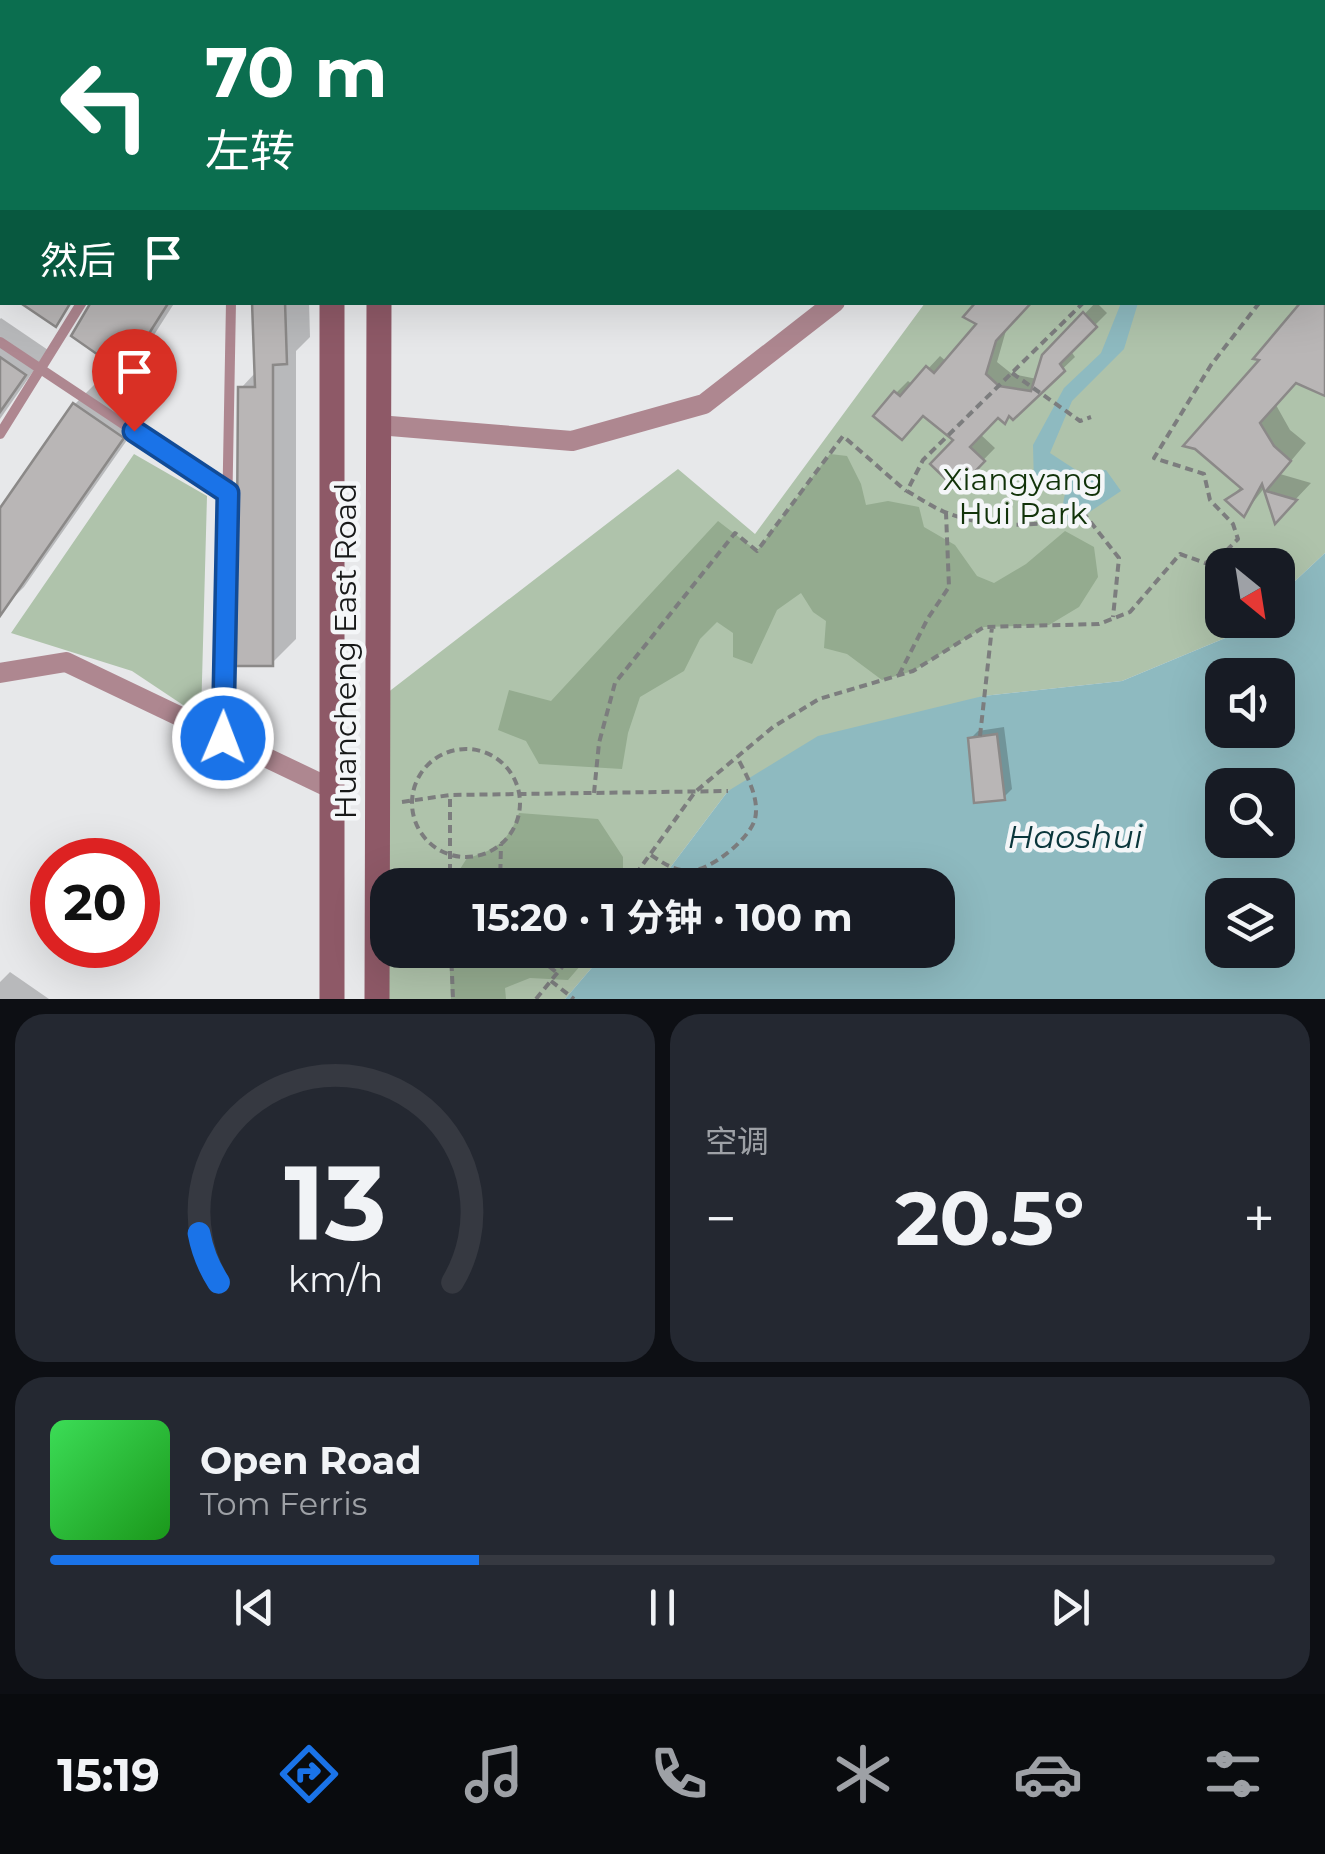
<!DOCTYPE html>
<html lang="zh">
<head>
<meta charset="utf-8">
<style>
	body { margin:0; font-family:Montserrat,"Noto Sans SC",sans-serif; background:#242831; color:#f1f3f6; height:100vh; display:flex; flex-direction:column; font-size:38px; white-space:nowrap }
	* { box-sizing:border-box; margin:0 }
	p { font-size:32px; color:#9ea1a6 }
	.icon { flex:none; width:55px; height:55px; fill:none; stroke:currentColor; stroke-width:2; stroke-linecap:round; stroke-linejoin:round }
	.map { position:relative; height:999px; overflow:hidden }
	.side { display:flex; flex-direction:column; gap:15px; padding:15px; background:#0d0f14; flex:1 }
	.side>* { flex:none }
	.hud { position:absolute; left:0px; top:0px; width:1325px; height:305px; box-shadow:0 10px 40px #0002; background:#0b6e4f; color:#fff; overflow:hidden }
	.needle { width:65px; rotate:150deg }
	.tools { position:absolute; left:1205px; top:548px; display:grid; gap:20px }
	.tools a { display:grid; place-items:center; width:90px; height:90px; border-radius:20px; background:#171b24; box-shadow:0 10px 40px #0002; font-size:50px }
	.speed { position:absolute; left:30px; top:838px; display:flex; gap:20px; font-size:50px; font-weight:700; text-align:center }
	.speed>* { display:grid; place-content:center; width:130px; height:130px; border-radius:50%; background:#171b24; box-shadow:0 10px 40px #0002; line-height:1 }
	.speed .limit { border:15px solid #d22; background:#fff; color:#111 }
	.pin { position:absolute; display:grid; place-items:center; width:85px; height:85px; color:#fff; margin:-102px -42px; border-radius:50% 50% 50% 0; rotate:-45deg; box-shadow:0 0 10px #0007 }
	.pin .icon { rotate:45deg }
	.me { position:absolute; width:110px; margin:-55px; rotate:1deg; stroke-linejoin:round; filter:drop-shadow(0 0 8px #0008) }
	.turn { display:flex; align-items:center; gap:35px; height:210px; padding:0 40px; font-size:45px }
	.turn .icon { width:130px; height:130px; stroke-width:2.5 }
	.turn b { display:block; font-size:70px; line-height:85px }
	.then { display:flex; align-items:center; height:95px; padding:0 40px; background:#0003; gap:20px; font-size:38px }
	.big { font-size:75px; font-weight:700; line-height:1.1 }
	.side .tile { flex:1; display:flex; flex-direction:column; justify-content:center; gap:15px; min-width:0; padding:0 35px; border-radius:30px; background:#242831 }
	.side .dial { align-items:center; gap:0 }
	.dial svg { height:260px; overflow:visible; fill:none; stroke:#363941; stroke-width:7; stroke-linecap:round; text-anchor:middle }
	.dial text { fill:#f1f3f6; stroke:none }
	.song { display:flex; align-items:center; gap:30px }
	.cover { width:120px; height:120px; border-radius:15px; background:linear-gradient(135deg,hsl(130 70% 55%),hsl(120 70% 35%)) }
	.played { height:10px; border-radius:5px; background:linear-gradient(90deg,#1a73e8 35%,#363941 35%) }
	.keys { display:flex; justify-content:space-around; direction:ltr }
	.heat { display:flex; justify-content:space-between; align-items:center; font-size:55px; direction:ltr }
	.side .tiles { flex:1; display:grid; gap:15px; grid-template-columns:1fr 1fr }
	.tile:last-child { grid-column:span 2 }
	.trip { position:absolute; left:370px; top:868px; width:585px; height:100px; border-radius:30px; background:#171b24; box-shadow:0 10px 40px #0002; font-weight:700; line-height:100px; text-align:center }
	.dock { display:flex; height:160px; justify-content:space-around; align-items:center; background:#090b0e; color:#9ea1a6 }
	.dock .icon { width:70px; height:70px }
	.dock .on { color:#1a73e8 }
	.dock b { font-size:45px; color:#f1f3f6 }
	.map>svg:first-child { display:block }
</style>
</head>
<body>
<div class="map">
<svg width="1325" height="999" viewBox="0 0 1325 999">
	<rect width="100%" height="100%" fill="#e7e8ea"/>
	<path fill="#afc3ab" d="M1291 0H1325V553L1278 597V565H1222V620H1253L1242 631 1122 681 983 696 728 791 657 885H388V950H607L565 999H377L378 700 678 469 755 534 925 303 1322 302V2H1289Z
		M134 454 207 496 201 717 132 671 11 633Z"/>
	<path fill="#94ab8f" d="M830 454 847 456 861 484 866 505 888 501 919 507 924 527 955 545 977 576 994 583 1026 564 1065 531 1094 547 1098 577 1079 607 1049 625 984 627 913 671 882 680 847 654 824 648 826 621 813 612 801 593 777 610 752 664 733 657V633L717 622 700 639 684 671 640 697 628 733 622 769 539 764 526 741 498 730 509 690 551 701 718 521 757 551Z
		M519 813 598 819 623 857V885H450L467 858C496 851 509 840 519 813Z
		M449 950H594L568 980 530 978 505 988 506 999H451Z"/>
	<path fill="#8ebac0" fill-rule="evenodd" d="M1121 303H1138L1124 349 1072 401 1050 453 1079 472 1106 470 1121 491 1085 515 1059 523 1066 489 1034 487 1033 445 1064 388 1101 353Z
		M1325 553V999H565L607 950H938V885H657L728 791 818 736 983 696 1122 681 1242 631 1253 620H1278V597ZM1222 675H1278V730H1222ZM1222 785H1278V840H1222ZM1222 895H1278V950H1222Z"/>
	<path fill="#0003" d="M62 0H139L61 2Z
		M248 0H303V2H248Z
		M2 121V233L0 237V125Z
		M1324 273 1325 394 1297 381 1276 405 1290 430 1306 443 1280 474 1311 483 1276 520 1265 487 1244 514 1228 500 1242 486 1197 447 1322 302Z
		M92 302H175L147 346 123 370Z
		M255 302H309L310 337 296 351V639L272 663 241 388 257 371Z
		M1096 302 1107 313 1070 350 1075 357 1013 416 998 414 980 434 995 448 957 487V440L896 393 908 381 913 385 940 356 947 362 1007 327 997 362 1012 374 1037 379 1044 357Z
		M1 318 48 350 0 419V319Z
		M99 380 146 413 24 587 0 611V512L75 404Z
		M1004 727 1012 789 1004 797 970 739 978 731Z
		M10 972 49 999H0V982Z"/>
	<path fill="#b9b6b6" stroke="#8b8988" stroke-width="2.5" d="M19 302H71L56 327Z
		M91 302H169L124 373 71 336Z
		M252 302H285L287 364 273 365V666H236L238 387H255Z
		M976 302H1032L996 341 986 374 999 386 1031 391 1042 355 1083 312 1097 327 1060 364 1065 371 1013 420 1009 416 1005 424 998 418 970 447 985 461 957 490 930 464 953 440 923 416 902 440 873 416 894 391 900 396 926 366 934 373 976 324 963 317Z
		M1301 302H1325V396L1296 383 1260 423 1274 446 1291 461 1266 491 1297 500 1275 524 1262 484 1244 517 1225 500 1242 489 1195 449 1183 446 1259 360 1253 359Z
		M0 357 26 375 0 412Z
		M73 403 124 438 0 616V508Z
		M997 734 1005 800 974 803 968 738Z"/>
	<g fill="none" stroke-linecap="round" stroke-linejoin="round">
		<path stroke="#7c7d7e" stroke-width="4" stroke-dasharray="8 5" stroke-linecap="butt" d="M1289 2 1291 0
			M1322 273 1325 274
			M1084 302 923 460 907 491C921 499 935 509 950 514 991 529 1043 527 1085 515L1119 558 1113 617
			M1012 373 1080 421 1091 417
			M899 675 928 618 949 587 946 513
			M980 736 992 627
			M412 803a54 54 0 1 1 108 0a54 54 0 1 1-108 0Z
			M594 793 599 743 615 683 735 533 757 551 843 436 906 491
			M402 802 450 795 728 791
			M651 855C663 863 673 870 688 871 709 872 749 840 755 819 760 798 746 774 737 757
			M450 885V795
			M500 885 501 844
			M628 885 695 792 773 727 819 699 913 671 984 627 1099 624 1130 612 1180 554 1205 563 1221 556 1238 539 1233 524 1210 500 1204 474 1154 458 1211 365 1260 302
			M451 950 453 999
			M529 950 556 972
			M551 981 574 999
			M536 999 576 950"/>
		<path stroke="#ae8790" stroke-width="10" d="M236 2V0
			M0 84 2 80
			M0 266 2 262
			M0 342 227 493
			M0 434 82 302
			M223 736 231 302"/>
		<path stroke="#ae8790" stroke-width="20" d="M1046 2 1048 0
			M378 425 572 441 704 404 835 302
			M0 673 66 662 332 789"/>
		<path stroke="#8e5967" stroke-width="25" d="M332 2V0
			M380 2V0
			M332 999V302
			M377 999 379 302"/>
	</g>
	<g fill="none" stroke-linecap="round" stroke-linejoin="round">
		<g stroke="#114b97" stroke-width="25">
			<path id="route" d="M134 431 228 493 223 738"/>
		</g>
		<use href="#route" stroke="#1a73e8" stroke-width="18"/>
	</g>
	<g text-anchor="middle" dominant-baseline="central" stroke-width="9" stroke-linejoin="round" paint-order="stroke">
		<g font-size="30" fill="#113309" stroke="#f4f6f8">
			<text x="1023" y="479">Xiangyang<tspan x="1023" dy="34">Hui Park</tspan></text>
		</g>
		<g font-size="30" fill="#181919" stroke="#f4f6f8">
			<text transform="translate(345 651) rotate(-90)">Huancheng East Road</text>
		</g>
		<g font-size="32" font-style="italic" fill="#0a363b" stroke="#f4f6f8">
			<text x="1075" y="836">Haoshui</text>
		</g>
	</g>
</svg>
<div class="tools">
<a><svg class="needle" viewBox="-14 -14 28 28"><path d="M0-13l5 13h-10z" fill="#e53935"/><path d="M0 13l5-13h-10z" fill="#9ea1a6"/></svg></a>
<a><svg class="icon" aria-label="sound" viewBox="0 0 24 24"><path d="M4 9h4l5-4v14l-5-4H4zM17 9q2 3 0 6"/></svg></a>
<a><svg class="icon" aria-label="search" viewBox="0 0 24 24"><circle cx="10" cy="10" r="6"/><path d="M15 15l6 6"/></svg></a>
<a><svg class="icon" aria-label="layers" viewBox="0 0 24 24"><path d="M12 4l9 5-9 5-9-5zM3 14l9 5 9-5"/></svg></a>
</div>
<div class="speed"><div class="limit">20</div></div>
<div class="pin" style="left:134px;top:431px;background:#d93025"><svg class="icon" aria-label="arrive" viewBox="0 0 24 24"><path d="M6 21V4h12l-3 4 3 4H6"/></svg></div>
<svg class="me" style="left:223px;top:738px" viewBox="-20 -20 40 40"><circle r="17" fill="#1a73e8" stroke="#fff" stroke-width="3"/><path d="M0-11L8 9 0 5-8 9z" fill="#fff"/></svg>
<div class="trip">15:20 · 1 分钟 · 100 m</div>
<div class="hud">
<div class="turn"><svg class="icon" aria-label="left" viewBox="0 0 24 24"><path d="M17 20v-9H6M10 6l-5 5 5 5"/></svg><div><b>70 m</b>左转</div></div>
<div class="then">然后<svg class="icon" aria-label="arrive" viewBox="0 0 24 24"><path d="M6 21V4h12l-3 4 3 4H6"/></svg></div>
</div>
</div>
<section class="side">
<div class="tiles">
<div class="tile dial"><svg viewBox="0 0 100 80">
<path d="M14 69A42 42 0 1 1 86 69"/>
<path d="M14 69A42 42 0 0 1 8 54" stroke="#1a73e8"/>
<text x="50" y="56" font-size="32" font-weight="700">13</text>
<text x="50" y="72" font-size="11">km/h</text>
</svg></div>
<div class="tile"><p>空调</p>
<div class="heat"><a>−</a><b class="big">20.5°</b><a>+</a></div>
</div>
<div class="tile">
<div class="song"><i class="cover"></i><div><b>Open Road</b><p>Tom Ferris</p></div></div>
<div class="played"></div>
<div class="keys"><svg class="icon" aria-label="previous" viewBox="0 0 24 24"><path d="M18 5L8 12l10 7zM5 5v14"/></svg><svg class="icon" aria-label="pause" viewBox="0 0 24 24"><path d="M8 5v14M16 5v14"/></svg><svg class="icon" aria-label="next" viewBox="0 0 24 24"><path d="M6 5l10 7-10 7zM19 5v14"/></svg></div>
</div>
</div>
</section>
<nav class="dock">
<b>15:19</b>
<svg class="icon on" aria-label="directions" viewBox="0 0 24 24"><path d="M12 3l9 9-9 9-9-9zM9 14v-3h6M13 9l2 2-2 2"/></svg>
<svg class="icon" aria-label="music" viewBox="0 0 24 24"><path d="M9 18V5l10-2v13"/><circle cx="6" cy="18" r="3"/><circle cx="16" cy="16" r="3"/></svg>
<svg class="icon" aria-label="phone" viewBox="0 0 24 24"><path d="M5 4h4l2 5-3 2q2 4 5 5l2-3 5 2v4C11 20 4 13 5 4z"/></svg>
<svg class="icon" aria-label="climate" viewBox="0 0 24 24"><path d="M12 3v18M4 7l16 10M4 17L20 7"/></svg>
<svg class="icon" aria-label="car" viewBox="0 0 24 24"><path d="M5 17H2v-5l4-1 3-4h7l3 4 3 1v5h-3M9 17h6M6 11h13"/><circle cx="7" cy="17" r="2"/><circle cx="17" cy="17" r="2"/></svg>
<svg class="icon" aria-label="filters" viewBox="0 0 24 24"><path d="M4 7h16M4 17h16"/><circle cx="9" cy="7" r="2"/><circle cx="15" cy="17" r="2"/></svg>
</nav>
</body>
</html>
